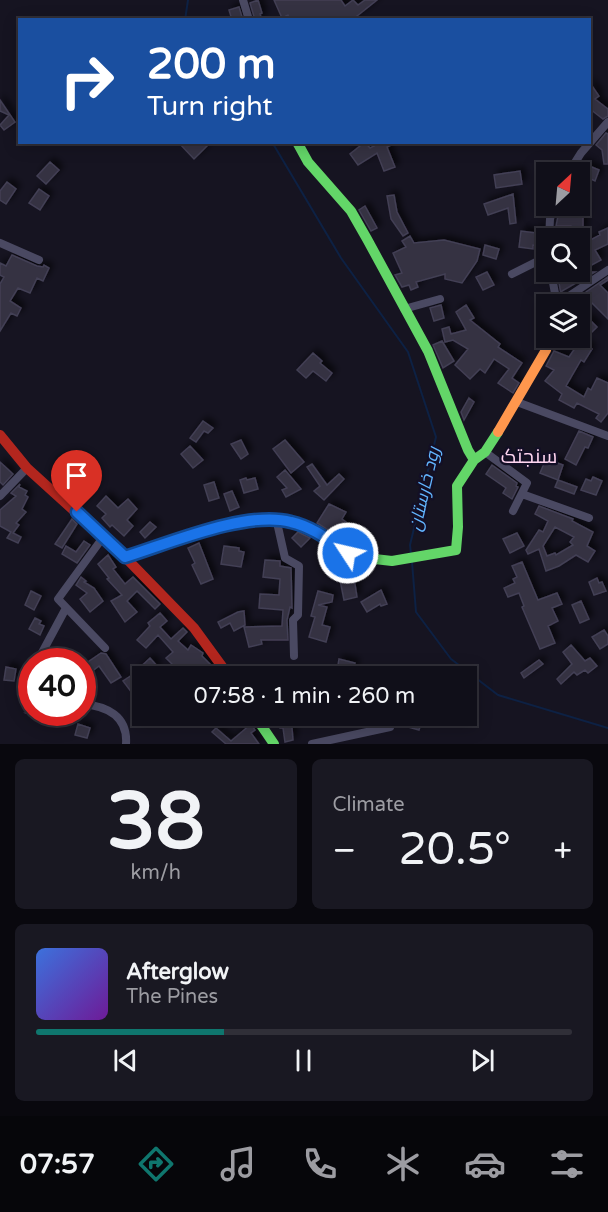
<!DOCTYPE html>
<html lang="en">
<head>
<meta charset="utf-8">
<style>
	body { margin:0; font-family:"Varela Round",Cairo,sans-serif; background:#191822; color:#f1f3f6; height:100vh; display:flex; flex-direction:column; font-size:22px; white-space:nowrap }
	* { box-sizing:border-box; margin:0 }
	p { font-size:20px; color:#9c9ca2 }
	.icon { flex:none; width:33px; height:33px; fill:none; stroke:currentColor; stroke-width:2; stroke-linecap:round; stroke-linejoin:round }
	.map { position:relative; height:744px; overflow:hidden }
	.side { display:flex; flex-direction:column; gap:15px; padding:15px; background:#09080e; flex:1 }
	.side>* { flex:none }
	.banner { position:absolute; left:18px; top:18px; width:573px; height:126px; border-radius:0px; box-shadow:0 3px 15px #0003,0 0 0 2px #302f38; background:#1a4fa0; color:#fff; overflow:hidden }
	.needle { width:39px; rotate:26deg }
	.tools { position:absolute; left:536px; top:162px; display:grid; gap:12px }
	.tools a { display:grid; place-items:center; width:54px; height:54px; border-radius:0px; background:#100f19; box-shadow:0 3px 15px #0003,0 0 0 2px #302f38; font-size:30px }
	.speed { position:absolute; left:18px; top:648px; display:flex; gap:12px; font-size:30px; font-weight:700; text-align:center }
	.speed>* { display:grid; place-content:center; width:78px; height:78px; border-radius:50%; background:#100f19; box-shadow:0 3px 15px #0003,0 0 0 2px #302f38; line-height:1 }
	.speed .limit { border:9px solid #d22; background:#fff; color:#111 }
	.pin { position:absolute; display:grid; place-items:center; width:51px; height:51px; color:#fff; margin:-62px -26px; border-radius:50% 50% 50% 0; rotate:-45deg; box-shadow:0 0 6px #0007 }
	.pin .icon { rotate:45deg }
	.me { position:absolute; width:66px; margin:-33px; rotate:305deg; stroke-linejoin:round; filter:drop-shadow(0 0 4px #0008) }
	.turn { display:flex; align-items:center; gap:21px; height:126px; padding:0 30px; font-size:27px }
	.turn .icon { width:78px; height:78px; stroke-width:2.5 }
	.turn b { display:block; font-size:42px; line-height:51px }
	.big { font-size:45px; font-weight:600; line-height:1.1 }
	.side .card { flex:1; display:flex; flex-direction:column; justify-content:center; gap:9px; min-width:0; padding:0 21px; border-radius:9px; background:#191822 }
	.side .dial { align-items:center; gap:0 }
	.dial b { font-size:78px; line-height:1 }
	.song { display:flex; align-items:center; gap:18px }
	.cover { width:72px; height:72px; border-radius:9px; background:linear-gradient(135deg,hsl(220 70% 55%),hsl(280 70% 35%)) }
	.played { height:6px; border-radius:3px; background:linear-gradient(90deg,#0f766e 35%,#302f38 35%) }
	.keys { display:flex; justify-content:space-around; direction:ltr }
	.heat { display:flex; justify-content:space-between; align-items:center; font-size:33px; direction:ltr }
	.side .tiles { flex:1; display:grid; gap:15px; grid-template-columns:1fr 1fr }
	.card:last-child { grid-column:span 2 }
	.trip { position:absolute; left:132px; top:666px; width:345px; height:60px; border-radius:0px; background:#100f19; box-shadow:0 3px 15px #0003,0 0 0 2px #302f38; font-weight:600; line-height:60px; text-align:center }
	.menu { display:flex; height:96px; justify-content:space-around; align-items:center; background:#06060a; color:#9c9ca2 }
	.menu .icon { width:42px; height:42px }
	.menu .selected { color:#0f766e }
	.menu b { font-size:27px; color:#f1f3f6 }
	.map>svg:first-child { display:block }
</style>
</head>
<body>
<div class="map">
<svg width="608" height="744" viewBox="0 0 608 744">
	<defs>
		<filter id="shadow"><feDropShadow dx="4" dy="-4" stdDeviation="3" flood-color="#0009"/></filter>
	</defs>
	<rect width="100%" height="100%" fill="#161421"/>
	<g fill="none" stroke-linecap="round" stroke-linejoin="round">
		<path stroke="#0d2144" stroke-width="2" d="M185 20 188 0
			M272 142 341 258 408 352 436 437 410 545 411 554
			M412 562 416 612 451 659 498 695 608 728"/>
	</g>
	<path fill="#343243" stroke="#433f54" stroke-width="1.5" fill-rule="evenodd" filter="url(#shadow)" d="M258 0 262 13 260 14 262 20H255L250 3Z
		M274 0H341L345 6 353 0 358 5 365 0H377L352 20H290L288 15 282 18Z
		M239 7 243 20H232L229 10Z
		M590 83 599 96 595 99 608 109V116L603 119 590 109Z
		M0 100 15 122 4 130 0 125 9 115 0 111Z
		M606 133 608 134V164H604L602 150 596 145Z
		M178 142H211L194 159Z
		M365 142 370 148 382 142H397L387 147 395 167 384 171 377 153 358 165 350 154Z
		M50 162 59 170 46 184 37 176Z
		M582 163 599 170 595 181 576 172Z
		M520 171 522 184 496 188 494 175Z
		M7 182 16 189 6 204 0 200V191Z
		M39 189 49 196 40 210 29 203Z
		M513 194 516 223 510 224 508 208 488 215 484 204Z
		M394 195 397 212 408 233 403 236 391 219 387 196Z
		M365 206 377 228 371 231 359 210Z
		M560 206H583V232L572 233 571 226H556Z
		M608 228V244L595 250 601 260 588 267 579 251V246L600 235 599 232Z
		M537 229H543V238L546 246 533 245V249L519 247 521 231 536 233Z
		M410 236 414 243 444 240 480 249 477 261 462 283 445 279V274L416 282 418 287 411 290 409 285 402 287 395 275 402 273 393 253 406 247 402 241Z
		M485 245 499 249 496 259 483 255Z
		M12 255 37 266 43 267 44 265 49 268 43 281 37 278 30 293 18 288 10 301 21 308 17 316 11 313 0 331V284L4 277 0 275V263L6 266Z
		M487 272 494 285 483 290 476 277Z
		M557 272H595L562 291 561 294Z
		M608 277V280L600 285 608 293V319L583 294Z
		M441 305 444 318 434 321 430 308Z
		M466 305 474 318 470 320 500 344 498 347 522 363 512 378 519 383 513 393 498 383 509 369 494 359 485 373 480 369 470 379 455 365 468 349 453 340 445 342 442 329 449 327 451 334 466 330 456 312Z
		M587 317 597 327 591 333 581 323Z
		M442 341 454 361 443 368 433 345Z
		M580 341 592 349 584 362 581 360 566 386 584 397 588 388 591 390 597 378 608 383V413L601 422 596 418 599 414 577 403 574 408 559 400 562 394 545 381 554 370 546 366 554 351 569 357Z
		M313 353 322 361 320 363 332 373 326 381 313 371 306 378 297 370Z
		M469 398 474 402 464 420 461 412Z
		M203 421 213 428 208 433 204 431 196 442 190 438Z
		M579 431 593 437 588 448 585 447 576 465 565 459Z
		M241 440 248 454 241 459 231 444Z
		M285 440 304 462 291 473 273 449Z
		M190 446 203 460 193 468 181 454Z
		M546 459 563 465 558 480 540 473Z
		M0 462 13 474 3 485 0 482Z
		M312 464 327 485 339 474 344 479 324 500 314 491 320 486 307 467Z
		M492 465 517 483 516 486 518 487 512 499 503 493 506 488 486 474Z
		M77 467 93 484 78 497 62 481Z
		M285 470 301 489 286 497 282 490 287 488 277 477Z
		M593 477 602 481 596 495 581 490 586 479 591 481Z
		M246 478 247 480 255 478 258 489 244 493 240 480Z
		M558 480 577 487 574 494 555 487Z
		M214 482 219 498 209 501 204 485Z
		M20 484 19 487 27 491 25 495 28 497 22 509 26 512 16 523 19 525 13 533 21 537 18 543 7 538 11 532 0 526V510L16 496 11 493Z
		M232 491 239 507 230 511 224 494Z
		M106 496 118 508 128 499 137 509 127 520 133 526 124 536 112 525 110 527 102 518 106 514 97 506Z
		M329 504 346 512 342 519 346 522 345 523 353 527 349 536 335 529 333 533 317 523Z
		M539 506 573 519 572 521 593 532 587 546 595 551 588 562 576 555 559 566 546 571 539 549 528 554 526 550 539 530 543 532 548 521 535 514ZM555 527 574 537 570 542 573 545 556 555 555 553 547 556 543 546Z
		M72 519 77 524 62 548 55 544Z
		M150 522 156 527 145 538 140 532Z
		M298 532 310 538 301 547 292 538Z
		M517 533 524 546 510 553 503 539Z
		M84 541 90 545 77 563 62 554 66 546 76 552Z
		M199 543 213 579 201 584 192 565 195 563 188 548Z
		M224 546 239 548V551L244 552 241 567 221 564Z
		M108 555 116 567 113 569 125 584 133 577 160 604 155 609 137 591 127 601 137 612 125 622 111 601 122 595 107 579 109 578 98 564Z
		M265 560 280 561V566L291 568 292 608 290 607 287 620 288 640H261L262 644 249 647 244 627 282 626 283 610 259 608 260 594 279 595 280 579 263 577Z
		M522 562 538 600 557 593 562 604 552 608 558 621 548 626 555 643 540 649 522 607 524 606 519 593 508 597 504 588 515 583 513 579 517 577 512 566Z
		M81 577 86 581 84 582 94 588 103 601 90 612 80 599 87 593 76 585Z
		M354 578 357 597 344 600 340 580Z
		M597 578 599 583 602 582 606 591 594 595 589 582Z
		M381 590 387 604 381 606 380 604 367 612 361 602Z
		M31 591 41 596 34 610 25 605Z
		M318 591 333 595 332 602 318 605 327 607 322 625 330 627 326 642 309 637 315 617 311 616Z
		M581 601 589 619 580 623 572 605Z
		M244 611 245 625 234 631 230 623 221 628 218 622 238 612Z
		M160 613 167 621 160 627 171 639 183 628 187 632 178 641 188 650 191 645 203 653 202 656 216 670 211 676H192L187 672 184 676 178 671 174 676H166L173 665 166 658 173 652 158 635 146 648 137 640 150 626 148 623Z
		M35 618 41 621 39 624 44 626 40 635 29 629Z
		M604 630 608 636V644L600 649 592 637Z
		M571 645 585 661 590 658 597 666 588 673 585 670 577 675 574 672 561 684 557 679 572 664 563 652Z
		M101 653 106 654 121 677 111 683 99 666 90 673 91 675 82 677V667L90 665 88 662Z
		M150 658 157 666 153 669 160 676H142L138 683 142 689V699L139 694 135 697 123 681 132 675Z
		M339 659 355 663 352 674 337 671Z
		M539 660 543 664 524 678 521 673Z
		M6 667 16 669 14 681 4 680Z
		M32 712H65L62 719 51 715 48 721 26 713Z
		M282 716H291L293 740 285 742 283 728H280L279 721 283 720Z
		M411 716H423L419 730 408 727Z
		M78 724 90 728 87 738 75 735Z
		M251 724 255 730 251 733 259 744H226L212 732 216 728 231 741Z"/>
	<g fill="none" stroke-linecap="round" stroke-linejoin="round">
		<path stroke="#4a4962" stroke-width="8" d="M243 0 249 20
			M569 172 581 153 608 122
			M549 238 550 219 554 206
			M0 243 39 260
			M551 272 557 304
			M512 274 546 257
			M557 304 608 270
			M404 309 440 299
			M517 402 608 436
			M485 452 527 483 513 511
			M522 494 589 518
			M0 496 27 468
			M276 518 285 558 299 566 298 615 293 620 294 656
			M104 536 58 599 105 648
			M37 662 66 608
			M32 672V680
			M82 704C107 706 128 716 126 744
			M312 744 390 727"/>
		<path stroke="#63d668" stroke-width="10" d="M297 142 308 162 351 211 367 239 428 351 468 450 474 460
			M125 557 240 521 276 518 315 530 348 553 366 558 392 561 456 550 458 527 457 486 474 460 485 452 498 432
			M255 716 274 744"/>
		<path stroke="#ff974d" stroke-width="10" d="M498 432 546 350 549 338"/>
		<path stroke="#b3261e" stroke-width="10" d="M0 435 27 468 125 557 194 628 229 676"/>
	</g>
	<g fill="none" stroke-linecap="round" stroke-linejoin="round">
		<g stroke="#114b97" stroke-width="15">
			<path id="route" d="M77 512 125 557C170 543 247 510 291 522 313 527 330 541 348 553"/>
		</g>
		<use href="#route" stroke="#1a73e8" stroke-width="10"/>
	</g>
	<g text-anchor="middle" dominant-baseline="central" stroke-width="4.5" stroke-linejoin="round" paint-order="stroke">
		<g font-size="18" font-style="italic" fill="#62b6ff" stroke="#130f26">
			<text transform="translate(424 489) rotate(-77)">رود خارستان</text>
		</g>
		<g font-size="20" fill="#ffd6f0" stroke="#130f26">
			<text x="529" y="457">سنجتک</text>
		</g>
	</g>
</svg>
<div class="tools">
<a><svg class="needle" viewBox="-14 -14 28 28"><path d="M0-13l5 13h-10z" fill="#e53935"/><path d="M0 13l5-13h-10z" fill="#9c9ca2"/></svg></a>
<a><svg class="icon" aria-label="search" viewBox="0 0 24 24"><circle cx="10" cy="10" r="6"/><path d="M15 15l6 6"/></svg></a>
<a><svg class="icon" aria-label="layers" viewBox="0 0 24 24"><path d="M12 4l9 5-9 5-9-5zM3 14l9 5 9-5"/></svg></a>
</div>
<div class="speed"><div class="limit">40</div></div>
<div class="pin" style="left:77px;top:512px;background:#d93025"><svg class="icon" aria-label="arrive" viewBox="0 0 24 24"><path d="M6 21V4h12l-3 4 3 4H6"/></svg></div>
<svg class="me" style="left:348px;top:553px" viewBox="-20 -20 40 40"><circle r="17" fill="#1a73e8" stroke="#fff" stroke-width="3"/><path d="M0-11L8 9 0 5-8 9z" fill="#fff"/></svg>
<div class="trip">07:58 · 1 min · 260 m</div>
<div class="banner">
<div class="turn"><svg class="icon" aria-label="right" viewBox="0 0 24 24"><path d="M7 20v-9h11M14 6l5 5-5 5"/></svg><div><b>200 m</b>Turn right</div></div>
</div>
</div>
<section class="side">
<div class="tiles">
<div class="card dial"><b>38</b><p>km/h</p></div>
<div class="card"><p>Climate</p>
<div class="heat"><a>−</a><b class="big">20.5°</b><a>+</a></div>
</div>
<div class="card">
<div class="song"><i class="cover"></i><div><b>Afterglow</b><p>The Pines</p></div></div>
<div class="played"></div>
<div class="keys"><svg class="icon" aria-label="previous" viewBox="0 0 24 24"><path d="M18 5L8 12l10 7zM5 5v14"/></svg><svg class="icon" aria-label="pause" viewBox="0 0 24 24"><path d="M8 5v14M16 5v14"/></svg><svg class="icon" aria-label="next" viewBox="0 0 24 24"><path d="M6 5l10 7-10 7zM19 5v14"/></svg></div>
</div>
</div>
</section>
<nav class="menu">
<b>07:57</b>
<svg class="icon selected" aria-label="directions" viewBox="0 0 24 24"><path d="M12 3l9 9-9 9-9-9zM9 14v-3h6M13 9l2 2-2 2"/></svg>
<svg class="icon" aria-label="music" viewBox="0 0 24 24"><path d="M9 18V5l10-2v13"/><circle cx="6" cy="18" r="3"/><circle cx="16" cy="16" r="3"/></svg>
<svg class="icon" aria-label="phone" viewBox="0 0 24 24"><path d="M5 4h4l2 5-3 2q2 4 5 5l2-3 5 2v4C11 20 4 13 5 4z"/></svg>
<svg class="icon" aria-label="climate" viewBox="0 0 24 24"><path d="M12 3v18M4 7l16 10M4 17L20 7"/></svg>
<svg class="icon" aria-label="car" viewBox="0 0 24 24"><path d="M5 17H2v-5l4-1 3-4h7l3 4 3 1v5h-3M9 17h6M6 11h13"/><circle cx="7" cy="17" r="2"/><circle cx="17" cy="17" r="2"/></svg>
<svg class="icon" aria-label="filters" viewBox="0 0 24 24"><path d="M4 7h16M4 17h16"/><circle cx="9" cy="7" r="2"/><circle cx="15" cy="17" r="2"/></svg>
</nav>
</body>
</html>
